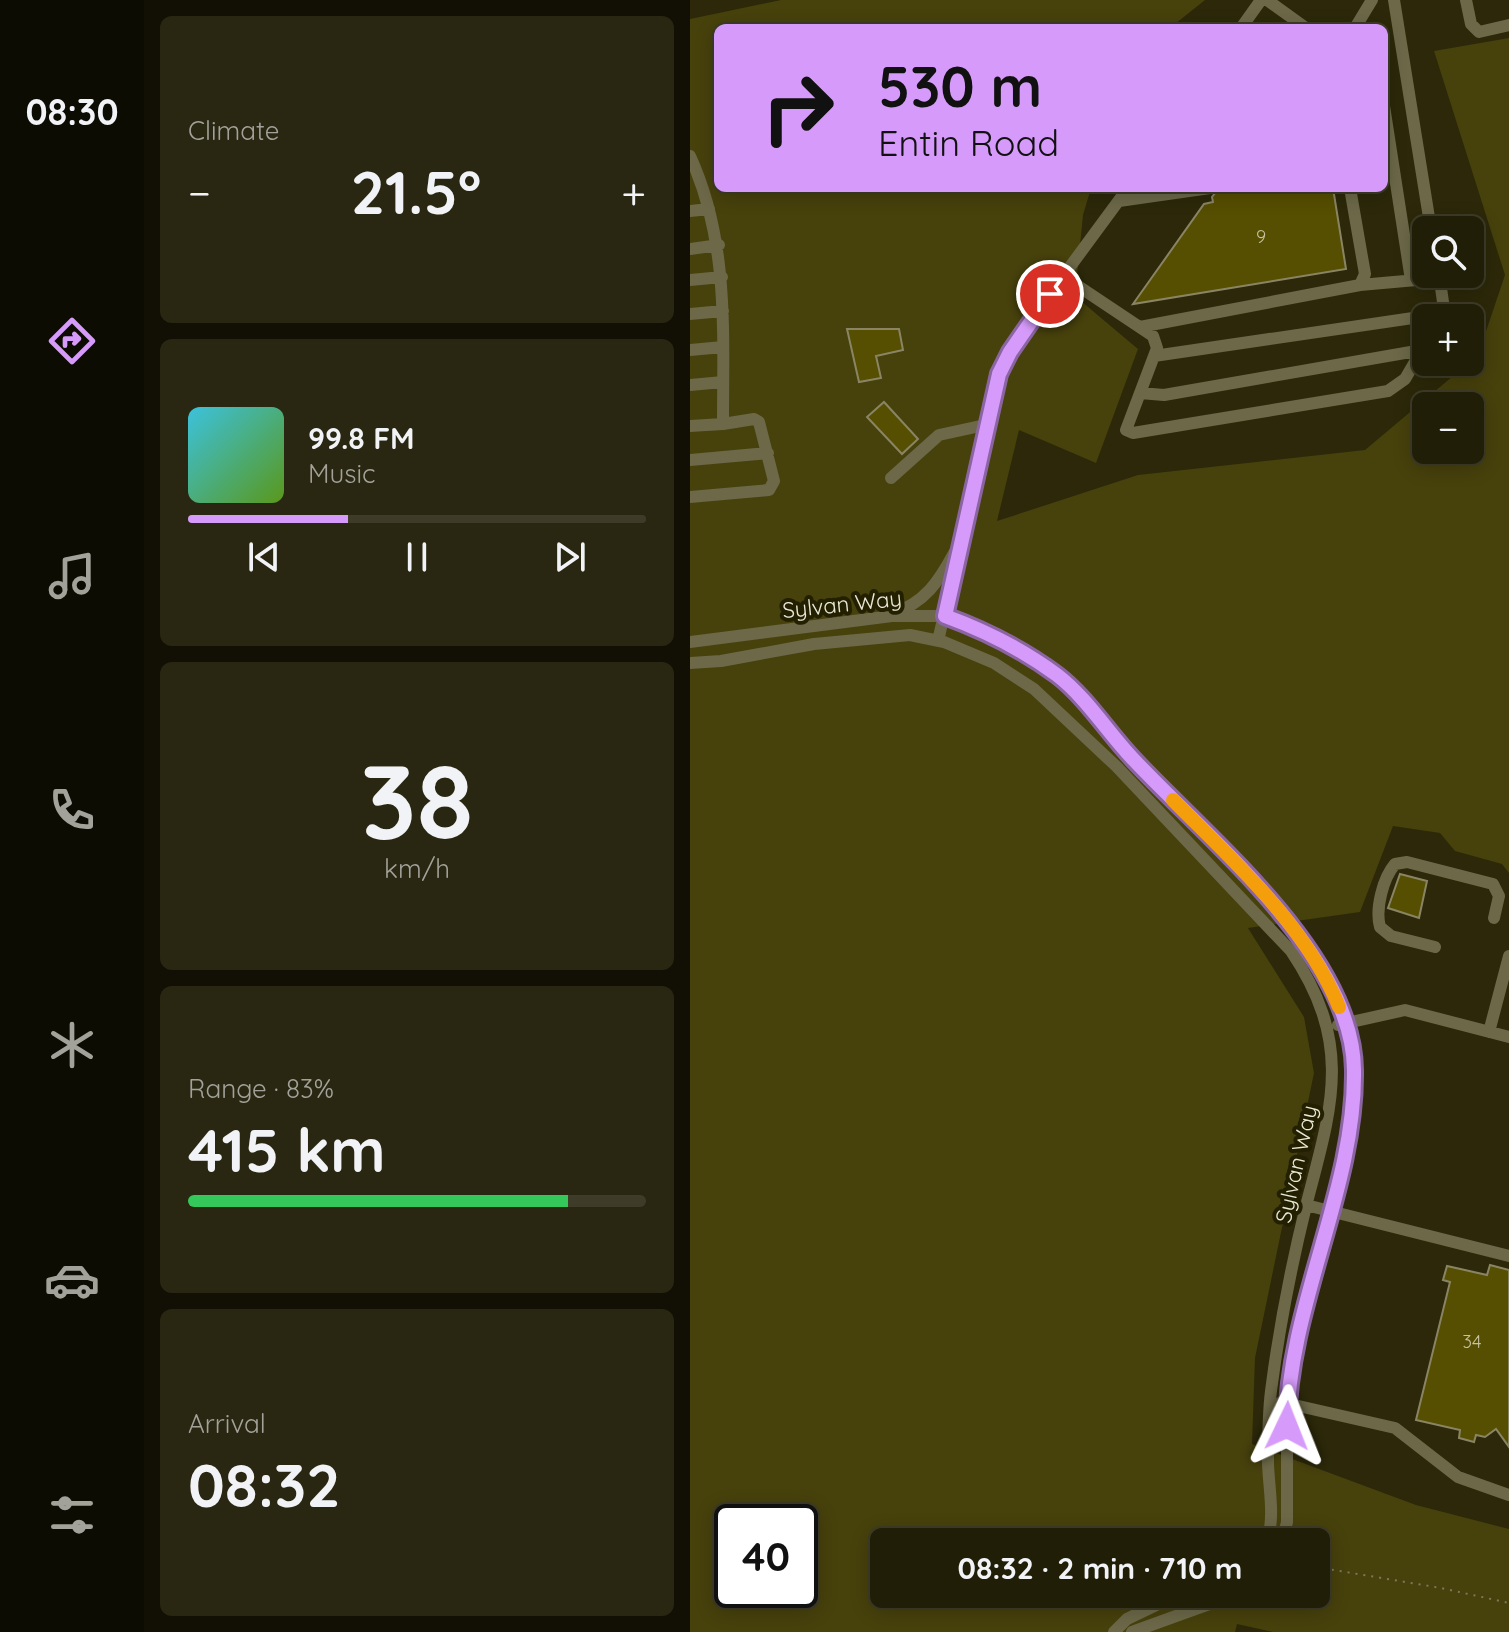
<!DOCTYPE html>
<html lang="en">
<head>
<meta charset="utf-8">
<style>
	body { margin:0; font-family:Quicksand,sans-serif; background:#292711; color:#f1f3f6; height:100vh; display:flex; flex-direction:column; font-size:30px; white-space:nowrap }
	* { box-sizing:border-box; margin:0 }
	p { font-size:26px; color:#a2a29b }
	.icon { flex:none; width:44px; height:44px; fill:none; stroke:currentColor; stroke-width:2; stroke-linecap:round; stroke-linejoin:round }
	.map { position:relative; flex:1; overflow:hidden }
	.side { display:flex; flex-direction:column; gap:16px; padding:16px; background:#121004; width:546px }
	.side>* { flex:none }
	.guide { position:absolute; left:24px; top:24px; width:674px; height:168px; border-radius:12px; box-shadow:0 4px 20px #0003,0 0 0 2px #3e3c28; background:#d69bfa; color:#111; overflow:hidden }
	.controls { position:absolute; left:722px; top:216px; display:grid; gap:16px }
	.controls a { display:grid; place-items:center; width:72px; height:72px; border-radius:12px; background:#211e07; box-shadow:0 4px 20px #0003,0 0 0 2px #3e3c28; font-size:40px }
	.speed { position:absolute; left:24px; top:1504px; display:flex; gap:16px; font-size:40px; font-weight:700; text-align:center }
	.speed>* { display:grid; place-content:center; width:104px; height:104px; border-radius:50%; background:#211e07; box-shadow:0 4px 20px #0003,0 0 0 2px #3e3c28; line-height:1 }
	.speed .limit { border:4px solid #111; border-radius:12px; background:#fff; color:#111 }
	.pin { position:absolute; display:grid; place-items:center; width:68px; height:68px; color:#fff; margin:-34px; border:4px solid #fff; border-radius:50%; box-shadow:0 2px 8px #0007 }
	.me { position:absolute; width:88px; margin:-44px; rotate:2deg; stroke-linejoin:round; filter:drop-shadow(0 0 6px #0008) }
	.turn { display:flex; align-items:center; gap:28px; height:168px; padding:0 32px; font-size:36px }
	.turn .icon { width:104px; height:104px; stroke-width:2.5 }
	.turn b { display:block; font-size:56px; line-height:68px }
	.big { font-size:60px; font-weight:700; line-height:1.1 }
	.side .tile { flex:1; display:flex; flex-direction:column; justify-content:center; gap:12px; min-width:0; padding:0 28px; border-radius:12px; background:#292711 }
	.side .dial { align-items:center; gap:0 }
	.dial b { font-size:104px; line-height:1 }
	.song { display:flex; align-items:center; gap:24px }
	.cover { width:96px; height:96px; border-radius:12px; background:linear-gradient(135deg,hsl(190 70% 55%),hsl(90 70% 35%)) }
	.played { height:8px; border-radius:4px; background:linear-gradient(90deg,#d69bfa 35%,#3e3c28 35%) }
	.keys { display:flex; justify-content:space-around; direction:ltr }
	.heat { display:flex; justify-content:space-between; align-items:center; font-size:44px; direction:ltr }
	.charge { height:12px; border-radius:6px; background:linear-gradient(90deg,#34c759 83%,#3e3c28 0) }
	.trip { position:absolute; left:180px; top:1528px; width:460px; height:80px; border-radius:12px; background:#211e07; box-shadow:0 4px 20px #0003,0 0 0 2px #3e3c28; font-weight:700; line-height:80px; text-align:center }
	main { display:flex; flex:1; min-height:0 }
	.tabs { display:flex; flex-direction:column; width:144px; justify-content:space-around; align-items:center; background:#0d0c03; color:#a2a29b }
	.tabs .icon { width:56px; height:56px }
	.tabs .current { color:#d69bfa }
	.tabs b { font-size:36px; color:#f1f3f6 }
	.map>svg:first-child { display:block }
</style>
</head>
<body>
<main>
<nav class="tabs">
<b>08:30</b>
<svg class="icon current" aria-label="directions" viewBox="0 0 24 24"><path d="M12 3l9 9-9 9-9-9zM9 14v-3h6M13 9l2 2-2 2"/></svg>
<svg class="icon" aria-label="music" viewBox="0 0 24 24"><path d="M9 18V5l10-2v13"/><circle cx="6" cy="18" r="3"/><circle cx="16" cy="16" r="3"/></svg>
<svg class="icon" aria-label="phone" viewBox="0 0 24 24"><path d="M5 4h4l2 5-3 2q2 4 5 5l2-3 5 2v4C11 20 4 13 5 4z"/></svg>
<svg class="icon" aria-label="climate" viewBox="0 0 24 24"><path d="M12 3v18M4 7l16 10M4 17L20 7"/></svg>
<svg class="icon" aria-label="car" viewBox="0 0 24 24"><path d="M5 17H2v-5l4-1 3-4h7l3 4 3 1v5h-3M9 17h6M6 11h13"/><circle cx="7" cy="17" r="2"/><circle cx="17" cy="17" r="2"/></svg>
<svg class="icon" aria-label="filters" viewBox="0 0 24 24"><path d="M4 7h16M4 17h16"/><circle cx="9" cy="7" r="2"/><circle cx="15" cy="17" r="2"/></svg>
</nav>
<section class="side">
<div class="tile"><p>Climate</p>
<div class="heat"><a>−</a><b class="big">21.5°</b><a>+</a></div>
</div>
<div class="tile">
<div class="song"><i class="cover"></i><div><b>99.8 FM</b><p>Music</p></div></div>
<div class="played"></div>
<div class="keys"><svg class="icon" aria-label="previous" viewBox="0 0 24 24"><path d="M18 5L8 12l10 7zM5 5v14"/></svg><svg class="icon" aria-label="pause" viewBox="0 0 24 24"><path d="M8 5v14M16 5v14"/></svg><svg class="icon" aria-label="next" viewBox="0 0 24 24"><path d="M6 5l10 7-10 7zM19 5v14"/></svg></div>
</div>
<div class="tile dial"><b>38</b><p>km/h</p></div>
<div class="tile"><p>Range · 83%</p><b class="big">415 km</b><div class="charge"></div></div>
<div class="tile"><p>Arrival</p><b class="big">08:32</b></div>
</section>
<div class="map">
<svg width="819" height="1632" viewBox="0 0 819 1632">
	<rect width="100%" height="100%" fill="#2c2809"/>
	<path fill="#47410c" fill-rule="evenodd" d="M91 0H515L480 28H28V188H401L393 215 385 296 448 349 406 463 329 430 307 521 448 475 675 450 788 355 815 275 744 51 819 38V873L812 864 765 851 750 833 703 826 670 912 558 928 614 1017 624 1073 565 1358 562 1444 726 1505 819 1529V1632H583L547 1624 545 1632H0V19ZM736 406H780V450H736ZM42 1522H110V1590H42ZM194 1542H626V1594H194Z"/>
	<path fill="#564e00" stroke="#898564" stroke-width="2" d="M529 188H643L656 269 443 304 514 204 523 202 522 197Z
		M157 329H209L213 350 186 356 191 378 169 382Z
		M194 402 228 439 212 454 177 417Z
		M710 874 737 881 729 918 698 908Z
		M800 1265 819 1270V1447L806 1429 795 1437 786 1435 784 1442 769 1438 770 1430 726 1420 760 1282 753 1280 757 1266 797 1275Z"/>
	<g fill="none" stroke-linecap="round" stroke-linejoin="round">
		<path stroke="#7c795f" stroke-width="2" stroke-dasharray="2 6" stroke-linecap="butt" d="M626 1567 751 1588 819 1603"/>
		<path stroke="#6c6848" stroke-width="12" d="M577 0 616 28
			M704 0 741 230
			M776 0 781 24 789 32 819 25
			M551 28 571 0
			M665 28 682 0
			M694 106 721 280
			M0 156C39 241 33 332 33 424L64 419 69 422 84 481 79 490 0 497
			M429 201 520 188
			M0 211 19 209
			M0 249 29 245
			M749 274 753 302 749 318
			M373 276 463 336 467 348 436 430 443 433 698 391 715 379 736 343
			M0 280 32 277
			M670 285 749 278
			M0 314 33 311
			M450 327 670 285 675 274 660 188
			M0 350 33 347
			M464 356 750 314
			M0 385 33 382
			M450 393 474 395 732 350
			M0 426 33 424
			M0 460 78 453
			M201 478 249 435 295 425
			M203 613C235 603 249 581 264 553
			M248 641 309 374 343 317 438 188
			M0 642 202 616H255L297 632 342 657 382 689 442 758 603 927 629 964 656 1023 662 1049 664 1080 656 1146 626 1259 597 1393V1522L592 1542
			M0 663 31 661 124 644 220 635 254 642 304 663 344 689 426 766 601 951C664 1045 642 1106 616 1206 601 1267 589 1328 581 1391 578 1415 578 1439 578 1464 579 1490 585 1516 577 1542
			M745 947 701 936 690 927C685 909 693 878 705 864L717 862 803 884 809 896 804 918
			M648 1025 715 1010 819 1037
			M799 1032 819 956
			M616 1205 819 1256
			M591 1402 705 1428 768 1477 819 1495
			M424 1632 437 1619 489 1594
			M442 1632 547 1594"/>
	</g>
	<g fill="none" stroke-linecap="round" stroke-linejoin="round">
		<g stroke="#8b65a2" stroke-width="20">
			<path id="route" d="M360 294 320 352 309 374 255 616C296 631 332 649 367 675 397 698 418 733 444 760 518 839 663 955 664 1070 666 1188 598 1305 597 1426"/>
		</g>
		<use href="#route" stroke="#d69bfa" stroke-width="14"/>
		<path stroke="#f59e0b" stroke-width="14" d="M483 800C544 862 616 925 649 1007"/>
	</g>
	<g text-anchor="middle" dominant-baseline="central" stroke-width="8" stroke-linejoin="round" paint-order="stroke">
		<g font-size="18" fill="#c4c2a0">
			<text x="571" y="236">9</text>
			<text x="782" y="1341">34</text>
		</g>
		<g font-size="22" fill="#e9e8d6" stroke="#231f01">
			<text transform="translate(152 604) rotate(-6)">Sylvan Way</text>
			<text transform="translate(606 1164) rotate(-77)">Sylvan Way</text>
		</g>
	</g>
</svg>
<div class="controls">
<a><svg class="icon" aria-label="search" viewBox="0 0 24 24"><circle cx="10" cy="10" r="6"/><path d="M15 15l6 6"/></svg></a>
<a>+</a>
<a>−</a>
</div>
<div class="speed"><div class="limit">40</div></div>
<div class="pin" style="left:360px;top:294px;background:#d93025"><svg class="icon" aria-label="arrive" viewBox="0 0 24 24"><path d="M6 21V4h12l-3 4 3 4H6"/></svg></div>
<svg class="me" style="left:597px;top:1426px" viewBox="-20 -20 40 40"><path d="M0-17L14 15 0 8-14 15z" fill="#d69bfa" stroke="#fff" stroke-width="4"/></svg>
<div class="trip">08:32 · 2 min · 710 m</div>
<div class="guide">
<div class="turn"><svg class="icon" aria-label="right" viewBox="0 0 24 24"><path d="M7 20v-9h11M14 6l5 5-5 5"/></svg><div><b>530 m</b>Entin Road</div></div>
</div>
</div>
</main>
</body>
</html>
